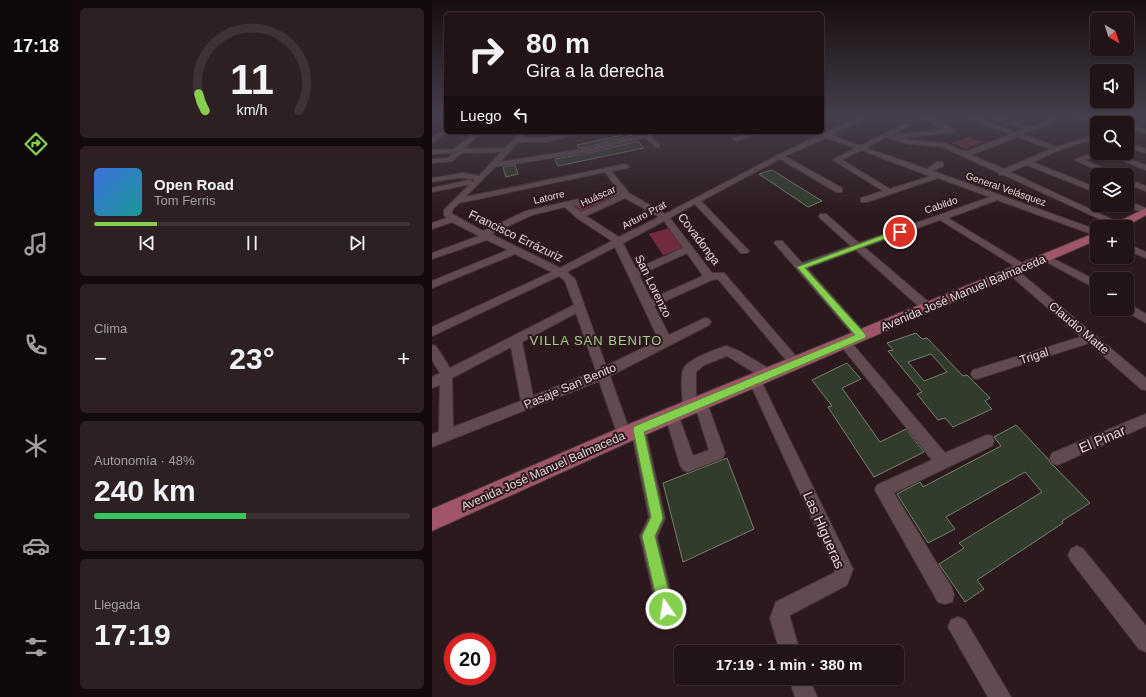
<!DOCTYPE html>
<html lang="es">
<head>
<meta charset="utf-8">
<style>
	body { margin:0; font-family:Arial,sans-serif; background:#2d2023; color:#f1f3f6; height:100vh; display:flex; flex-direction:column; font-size:15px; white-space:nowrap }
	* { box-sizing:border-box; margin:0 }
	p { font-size:13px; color:#a29ea1 }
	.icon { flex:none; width:22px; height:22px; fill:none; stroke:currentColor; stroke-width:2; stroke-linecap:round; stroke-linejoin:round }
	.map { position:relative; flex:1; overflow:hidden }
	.sheet { display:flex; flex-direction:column; gap:8px; padding:8px; background:#120a0c; width:360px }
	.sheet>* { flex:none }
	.hud { position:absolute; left:12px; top:12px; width:380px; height:122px; border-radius:6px; box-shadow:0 1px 3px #0004,0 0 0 1px #3e3235; background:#211316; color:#f1f3f6; overflow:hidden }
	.needle { width:26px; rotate:141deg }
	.fabs { position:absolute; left:658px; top:12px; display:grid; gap:8px }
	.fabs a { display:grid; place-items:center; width:44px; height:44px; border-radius:6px; background:#211316; box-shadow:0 1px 3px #0004,0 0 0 1px #3e3235; font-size:20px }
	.speed { position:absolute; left:12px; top:633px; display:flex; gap:8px; font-size:20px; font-weight:700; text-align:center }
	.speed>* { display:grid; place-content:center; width:52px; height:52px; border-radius:50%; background:#211316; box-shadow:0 1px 3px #0004,0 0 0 1px #3e3235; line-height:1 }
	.speed .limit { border:6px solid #d22; background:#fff; color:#111 }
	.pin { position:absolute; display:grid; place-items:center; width:34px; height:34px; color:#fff; margin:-17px; border:2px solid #fff; border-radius:50%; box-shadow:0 1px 4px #0007 }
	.me { position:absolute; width:44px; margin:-22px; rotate:347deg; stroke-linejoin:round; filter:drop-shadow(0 0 3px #0008) }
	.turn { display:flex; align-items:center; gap:14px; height:84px; padding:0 16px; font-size:18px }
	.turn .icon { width:52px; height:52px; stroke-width:2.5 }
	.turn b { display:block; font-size:28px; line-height:34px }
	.then { display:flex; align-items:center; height:38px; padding:0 16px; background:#0003; gap:8px; font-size:15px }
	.big { font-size:30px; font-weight:700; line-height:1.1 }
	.sheet .widget { flex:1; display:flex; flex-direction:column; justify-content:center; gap:6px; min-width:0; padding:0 14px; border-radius:6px; background:#2d2023 }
	.sheet .dial { align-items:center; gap:0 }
	.dial svg { height:104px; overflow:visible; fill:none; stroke:#3e3235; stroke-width:7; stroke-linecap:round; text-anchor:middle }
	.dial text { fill:#f1f3f6; stroke:none }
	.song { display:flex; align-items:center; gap:12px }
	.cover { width:48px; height:48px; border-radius:6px; background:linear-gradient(135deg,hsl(220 70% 55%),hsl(180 70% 35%)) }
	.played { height:4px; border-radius:2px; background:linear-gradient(90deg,#84cf4d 20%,#3e3235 20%) }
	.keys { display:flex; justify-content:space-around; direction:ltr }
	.heat { display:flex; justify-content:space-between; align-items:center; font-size:22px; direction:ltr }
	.charge { height:6px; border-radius:3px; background:linear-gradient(90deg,#34c759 48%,#3e3235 0) }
	.trip { position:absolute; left:242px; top:645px; width:230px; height:40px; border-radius:6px; background:#211316; box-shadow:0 1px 3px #0004,0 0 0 1px #3e3235; font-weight:700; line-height:40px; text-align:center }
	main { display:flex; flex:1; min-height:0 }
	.dock { display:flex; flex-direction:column; width:72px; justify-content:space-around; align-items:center; background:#0d0809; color:#a29ea1 }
	.dock .icon { width:28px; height:28px }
	.dock .active { color:#84cf4d }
	.dock b { font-size:18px; color:#f1f3f6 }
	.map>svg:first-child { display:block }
</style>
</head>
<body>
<main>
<nav class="dock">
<b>17:18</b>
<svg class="icon active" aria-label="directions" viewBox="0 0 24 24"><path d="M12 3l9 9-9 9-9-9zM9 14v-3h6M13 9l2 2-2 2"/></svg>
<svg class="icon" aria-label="music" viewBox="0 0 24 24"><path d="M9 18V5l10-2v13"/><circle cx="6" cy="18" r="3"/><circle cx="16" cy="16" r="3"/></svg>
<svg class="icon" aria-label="phone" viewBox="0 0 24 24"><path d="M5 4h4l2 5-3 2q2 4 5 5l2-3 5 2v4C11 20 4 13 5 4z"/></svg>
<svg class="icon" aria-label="climate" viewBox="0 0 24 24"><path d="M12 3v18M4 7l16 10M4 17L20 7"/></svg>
<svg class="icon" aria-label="car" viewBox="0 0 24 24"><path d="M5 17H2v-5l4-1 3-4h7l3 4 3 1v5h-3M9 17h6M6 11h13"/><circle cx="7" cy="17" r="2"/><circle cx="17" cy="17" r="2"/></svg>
<svg class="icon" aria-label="filters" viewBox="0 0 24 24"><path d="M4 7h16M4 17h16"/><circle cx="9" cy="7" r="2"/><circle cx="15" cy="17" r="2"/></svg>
</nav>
<section class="sheet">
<div class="widget dial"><svg viewBox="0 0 100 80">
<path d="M14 69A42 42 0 1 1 86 69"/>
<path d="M14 69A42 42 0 0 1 9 56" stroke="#84cf4d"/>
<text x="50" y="56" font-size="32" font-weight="700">11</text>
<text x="50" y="72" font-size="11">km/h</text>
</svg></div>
<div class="widget">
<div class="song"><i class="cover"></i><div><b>Open Road</b><p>Tom Ferris</p></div></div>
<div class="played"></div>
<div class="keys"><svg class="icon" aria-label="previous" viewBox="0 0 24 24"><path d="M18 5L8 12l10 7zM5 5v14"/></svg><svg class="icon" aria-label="pause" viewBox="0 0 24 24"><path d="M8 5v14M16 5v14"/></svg><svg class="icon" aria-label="next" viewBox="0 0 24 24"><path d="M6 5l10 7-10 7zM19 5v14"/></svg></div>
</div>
<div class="widget"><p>Clima</p>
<div class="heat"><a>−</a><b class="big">23°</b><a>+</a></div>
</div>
<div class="widget"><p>Autonomía · 48%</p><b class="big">240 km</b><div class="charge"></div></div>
<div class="widget"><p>Llegada</p><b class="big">17:19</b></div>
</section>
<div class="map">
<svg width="714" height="697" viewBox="0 0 714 697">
	<rect width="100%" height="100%" fill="#2c191d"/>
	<path fill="#712c3f" d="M537 137 551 142 533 149 520 143Z
		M188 194 189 196 149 214 140 205Z
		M237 228 252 248 231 255 217 234Z"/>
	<path fill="#323c2c" stroke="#76816f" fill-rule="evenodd" d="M199 133 201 135 157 147 147 148 145 145Z
		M206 141 212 148 126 166 123 159 157 153Z
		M83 165 86 174 74 177 71 167Z
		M340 170 390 201 376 207 327 174Z
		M484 333 490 339 495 338 531 376 535 375 558 398 553 401 560 409 521 427 513 418 506 420 485 394 490 392 456 351 461 350 455 343ZM499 354 515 372 492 381 476 362Z
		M415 363 429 379 410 388 448 442 474 429 492 452 442 477 396 407 400 406 380 380Z
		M584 425 617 460 619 464 622 466 658 503 630 521 631 523 545 580 552 589 533 602 507 564 532 548 527 543 610 492 593 472 514 517 523 529 496 543 465 494 488 482 491 487 569 446 562 437Z
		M295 458 322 529 251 562 231 483Z"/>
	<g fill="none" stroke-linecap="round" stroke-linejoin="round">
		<g stroke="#45363a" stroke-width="2">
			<path id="minor" d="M430 117H438L399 135 428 146 474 123 477 125 476 126 459 135 463 136 466 134 514 129 487 117H495L525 130 522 132 468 138 476 140 512 143 533 152 579 134 533 117H542L584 132 592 129 562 118C580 112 595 139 618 117H624L618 123 590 134 625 147 665 134V138L627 150 601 162 665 188V193L595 165 578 172 692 225 690 227H685L572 175H567V173L511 147 475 144 454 137 434 148 495 169 505 162H511V166L501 171 665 230V236L565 200 516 218 595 266 597 268 595 270H589L508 220 432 247 500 305 501 308 500 311H492L424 250 375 268 433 333 435 336 433 339 429 340 425 339 344 245 342 243 344 241H350L370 263 419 246 388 218 387 216 388 214H394L427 243 558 197 506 178 435 202H429V198L451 191 401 160 423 148 394 138 353 156 410 188V192H404L348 159 269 201 315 249 317 251 315 253H309L263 204 238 218 280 273H292L368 361 370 364 368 367 364 369 360 367 286 279 280 280 222 306 237 335 273 318 277 319 279 322 277 325 178 376 199 435 197 439 192 441 187 439 167 381 0 447V434L7 432 8 385 0 388V377L8 373 0 360V345L4 346 18 368 142 305 133 281 127 276 0 336V327L120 272 83 254 0 288V281L76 250 55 240 0 259V253L47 236 20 222 0 229V223L15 218 12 215V210L38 184 0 192V188L37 180 41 182 43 179 25 178 0 182V178L32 173 47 176 69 152 30 153 20 161 0 163V159L16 158 22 153 0 154V150L22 149 43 132H50L30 149 73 148 89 132H95L90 138H114L142 132H154L114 142H86L68 162 157 148 211 134 209 132H215L227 145V147H223L213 137 157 152 63 167 33 197 193 164 197 166 196 168 179 171 197 193 233 214 346 155 388 135V133H393ZM585 137 619 149 572 169 539 155ZM429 150 492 174 499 176 458 189 410 160ZM173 172 186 190 94 211 51 231 20 214V210L27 203ZM190 194 149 212 141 206ZM193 198 227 217 187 237 154 216ZM133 207 145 218 180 241 128 268 59 234 100 215ZM232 221 251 248 204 269 191 243ZM183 247 227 340 174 366 143 279 135 272ZM255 253 271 276 219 299 207 275ZM144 313 164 371 101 396 90 342ZM79 347 89 401 21 427 20 378Z
				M638 117H651L675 123H665Z
				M695 125 714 129V133L695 129Z
				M14 128V132H15L0 143V138Z
				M320 132H330L304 141 301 139Z
				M695 143 714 149V153L695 147Z
				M665 151V153H670L653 160 686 175H676L643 160Z
				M672 153H681L714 165V170Z
				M695 179 714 186V191L695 184Z
				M695 201 714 208V214L693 205H695Z
				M695 244 714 252V258L695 250Z
				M614 255 665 281V289L611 260 609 258Z
				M581 269 585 270 714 378V390L709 389 657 343 545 379 541 378 539 374 541 370 649 337 577 274 576 272 577 270Z
				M695 303 714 314V323L691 310 695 309Z
				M413 339 417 340 513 453 555 435 560 436 562 441 560 446 462 493 520 588 522 595 520 602 513 604 506 602 443 490 445 485 500 460 409 346 407 343 409 340Z
				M294 346 307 351 341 371 343 375 341 379 337 380 333 379 295 356 272 365 264 372V400L269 398 274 400 293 453 291 458 256 472 251 470 248 465 233 415 235 411 240 409 245 411 261 456 277 450 264 409 263 412 258 414 253 412 251 408C251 397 248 381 251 370 255 359 283 350 294 346Z
				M323 376 328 377 329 381 421 569 415 585 358 615V618L368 652H348L338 618 344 602 402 573 403 569 317 381 318 377Z
				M714 414V426L630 463 625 465 620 463 618 458 620 453Z
				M206 423 211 425 213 429 233 518 225 537 243 609 241 616 234 618 227 616 225 609 208 536 217 517 199 429 201 425Z
				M645 546 651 549 714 626V652L707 649 639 561 636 555 639 549Z
				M526 617 533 620 579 697H556L516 627 519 620Z
				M357 678H377L385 697H363Z"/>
		</g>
		<g stroke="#45363a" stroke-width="2">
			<path id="major" d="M714 208V215L693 227H678L680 225Z
				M665 232V240L199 441 0 531V509L185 429Z"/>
		</g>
		<use href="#minor" fill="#614b50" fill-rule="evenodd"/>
		<use href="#major" fill="#a15569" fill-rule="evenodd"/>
	</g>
	<linearGradient id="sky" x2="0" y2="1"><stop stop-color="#180e10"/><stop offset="0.54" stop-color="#453e4c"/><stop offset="1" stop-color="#453e4c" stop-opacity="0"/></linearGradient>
	<rect width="714" height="215" fill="url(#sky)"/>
	<path fill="#84cf4d" stroke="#568732" d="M465 230 471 232 373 268 433 334 434 336 433 338 212 432 231 518 223 536 241 609 239 614 234 616 228 614 210 536 219 517 201 429 203 426 423 335 365 267Z"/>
	<g text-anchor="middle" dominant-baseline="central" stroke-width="4" stroke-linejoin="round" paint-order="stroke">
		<g font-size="10" fill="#e4d6d8" stroke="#2c191d">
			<text transform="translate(574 189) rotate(19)">General Velásquez</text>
			<text transform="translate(166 196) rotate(-24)">Huáscar</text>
			<text transform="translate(117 197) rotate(-13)">Latorre</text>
			<text transform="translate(509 205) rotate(-19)">Cabildo</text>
			<text transform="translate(212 215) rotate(-28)">Arturo Prat</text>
		</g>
		<g font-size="12" fill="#e4d6d8" stroke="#2c191d">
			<text transform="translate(84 236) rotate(26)">Francisco Errázuriz</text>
			<text transform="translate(267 239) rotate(53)">Covadonga</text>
			<text transform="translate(221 286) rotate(64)">San Lorenzo</text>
			<text transform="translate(531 293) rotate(-23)">Avenida José Manuel Balmaceda</text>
			<text transform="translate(647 328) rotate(40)">Claudio Matte</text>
			<text transform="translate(602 356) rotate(-18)">Trigal</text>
			<text transform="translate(138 386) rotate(-23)">Pasaje San Benito</text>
			<text transform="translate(111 471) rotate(-24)">Avenida José Manuel Balmaceda</text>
		</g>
		<g font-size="13" letter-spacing="1" fill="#a6cf8d" stroke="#2c191d">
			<text x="164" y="340">VILLA SAN BENITO</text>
		</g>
		<g font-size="14" fill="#e4d6d8" stroke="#2c191d">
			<text transform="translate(670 439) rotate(-23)">El Pinar</text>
			<text transform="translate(392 530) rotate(66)">Las Higueras</text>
		</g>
	</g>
</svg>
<div class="fabs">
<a><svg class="needle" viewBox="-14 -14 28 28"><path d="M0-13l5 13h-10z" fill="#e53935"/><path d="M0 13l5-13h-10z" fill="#a29ea1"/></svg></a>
<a><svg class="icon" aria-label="sound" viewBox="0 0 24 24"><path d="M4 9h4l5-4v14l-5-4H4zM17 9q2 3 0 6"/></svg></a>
<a><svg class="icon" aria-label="search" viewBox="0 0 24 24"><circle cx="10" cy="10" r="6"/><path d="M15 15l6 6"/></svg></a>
<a><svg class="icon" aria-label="layers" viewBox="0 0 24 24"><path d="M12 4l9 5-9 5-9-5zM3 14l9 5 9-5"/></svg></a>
<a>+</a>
<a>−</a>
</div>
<div class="speed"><div class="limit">20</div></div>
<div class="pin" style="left:468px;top:232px;background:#d93025"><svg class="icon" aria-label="arrive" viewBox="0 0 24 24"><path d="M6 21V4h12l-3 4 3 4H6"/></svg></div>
<svg class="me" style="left:234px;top:609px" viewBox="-20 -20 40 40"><circle r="17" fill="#84cf4d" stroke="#fff" stroke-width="3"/><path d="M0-11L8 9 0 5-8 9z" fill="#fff"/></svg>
<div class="trip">17:19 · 1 min · 380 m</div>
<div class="hud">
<div class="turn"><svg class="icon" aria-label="right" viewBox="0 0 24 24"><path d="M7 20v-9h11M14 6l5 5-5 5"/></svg><div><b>80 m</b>Gira a la derecha</div></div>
<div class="then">Luego<svg class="icon" aria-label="left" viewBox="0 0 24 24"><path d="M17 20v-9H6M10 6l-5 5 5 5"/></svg></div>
</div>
</div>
</main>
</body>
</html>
